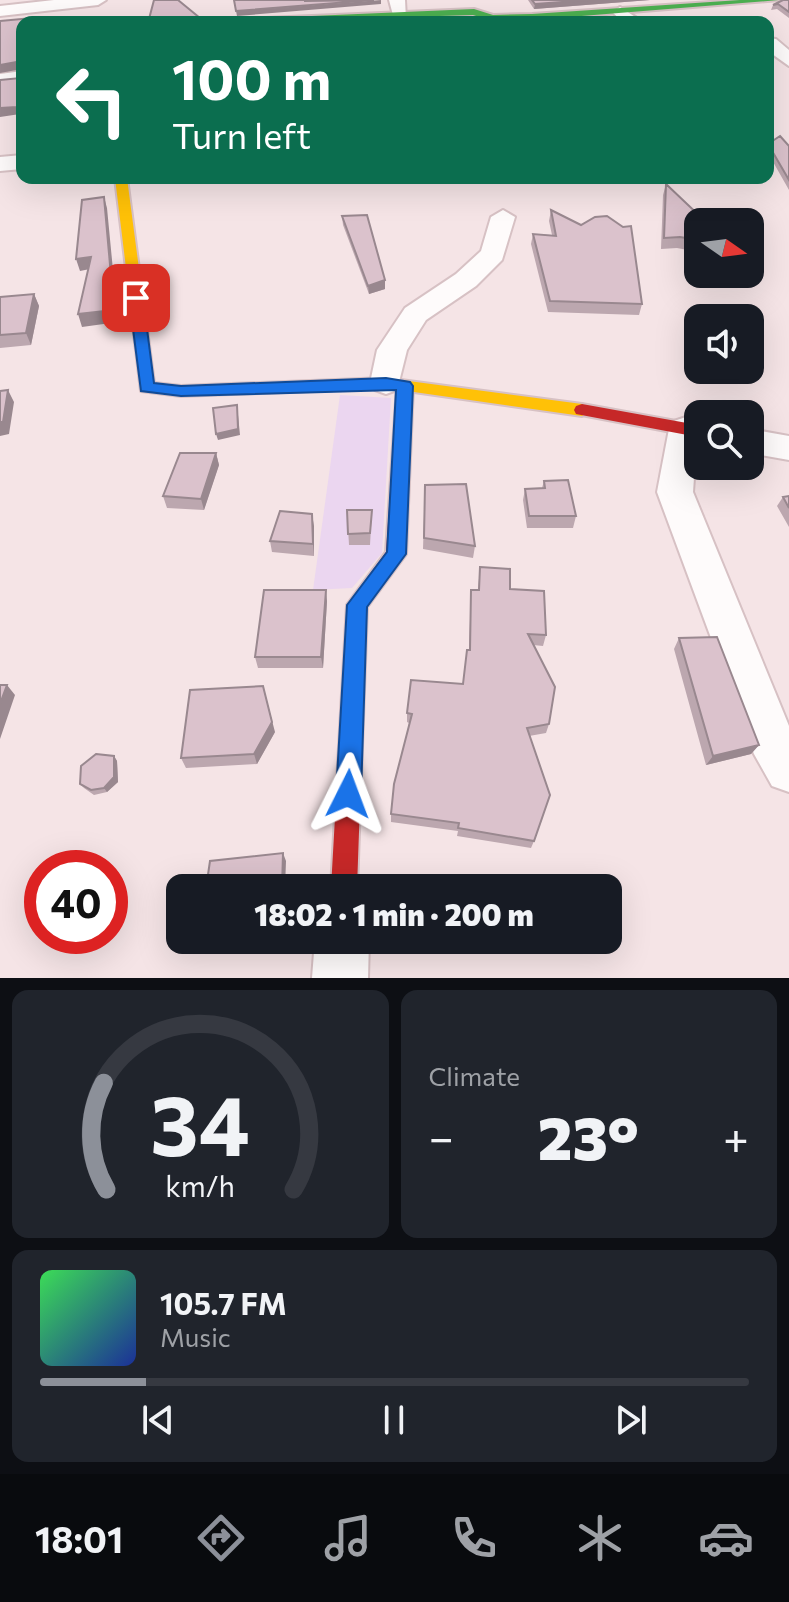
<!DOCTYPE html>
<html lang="en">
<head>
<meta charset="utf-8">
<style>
	body { margin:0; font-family:Commissioner,sans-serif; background:#20242c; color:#f1f3f6; height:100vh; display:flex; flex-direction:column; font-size:30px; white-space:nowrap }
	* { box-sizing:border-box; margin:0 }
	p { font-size:26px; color:#9ea1a6 }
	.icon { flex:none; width:44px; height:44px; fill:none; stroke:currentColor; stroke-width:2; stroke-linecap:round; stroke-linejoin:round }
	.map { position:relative; height:978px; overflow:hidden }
	.details { display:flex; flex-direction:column; gap:12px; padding:12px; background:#0d0f14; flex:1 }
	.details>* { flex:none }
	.banner { position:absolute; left:16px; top:16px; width:758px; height:168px; border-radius:16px; box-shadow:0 8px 32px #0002; background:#0b6e4f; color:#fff; overflow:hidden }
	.needle { width:52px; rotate:104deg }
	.tools { position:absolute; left:684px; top:208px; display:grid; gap:16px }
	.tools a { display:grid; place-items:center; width:80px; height:80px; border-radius:16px; background:#171b24; box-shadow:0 8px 32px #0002; font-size:40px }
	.speed { position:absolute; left:24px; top:850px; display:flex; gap:16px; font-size:40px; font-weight:700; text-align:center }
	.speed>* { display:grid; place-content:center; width:104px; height:104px; border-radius:50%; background:#171b24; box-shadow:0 8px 32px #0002; line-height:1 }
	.speed .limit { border:12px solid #d22; background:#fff; color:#111 }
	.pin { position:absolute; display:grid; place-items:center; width:68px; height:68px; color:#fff; margin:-34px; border-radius:16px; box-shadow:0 4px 12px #0006 }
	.me { position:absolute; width:88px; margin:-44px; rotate:3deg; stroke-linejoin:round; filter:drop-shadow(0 0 6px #0008) }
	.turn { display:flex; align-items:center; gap:28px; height:168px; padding:0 24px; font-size:36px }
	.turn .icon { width:104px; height:104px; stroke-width:2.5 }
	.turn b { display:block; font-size:56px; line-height:68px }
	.big { font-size:60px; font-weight:800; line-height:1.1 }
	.details .tile { flex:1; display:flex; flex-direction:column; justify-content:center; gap:12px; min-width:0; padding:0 28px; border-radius:16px; background:#20242c }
	.details .dial { align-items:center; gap:0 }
	.dial svg { height:208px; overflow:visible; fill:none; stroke:#363941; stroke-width:7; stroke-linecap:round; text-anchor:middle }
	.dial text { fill:#f1f3f6; stroke:none }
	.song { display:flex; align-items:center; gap:24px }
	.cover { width:96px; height:96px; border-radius:12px; background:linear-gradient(135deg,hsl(130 70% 55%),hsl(230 70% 35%)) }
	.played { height:8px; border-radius:4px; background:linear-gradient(90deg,#8c9099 15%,#363941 15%) }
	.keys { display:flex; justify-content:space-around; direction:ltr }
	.heat { display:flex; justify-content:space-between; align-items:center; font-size:44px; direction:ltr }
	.details .tiles { flex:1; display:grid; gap:12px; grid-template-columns:1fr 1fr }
	.tile:last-child { grid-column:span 2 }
	.trip { position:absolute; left:166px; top:874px; width:456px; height:80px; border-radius:16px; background:#171b24; box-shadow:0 8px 32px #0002; font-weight:800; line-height:80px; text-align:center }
	.tab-bar { display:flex; height:128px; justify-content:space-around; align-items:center; background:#090b0e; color:#9ea1a6 }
	.tab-bar .icon { width:56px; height:56px }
	.tab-bar .active { color:#8c9099 }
	.tab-bar b { font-size:36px; color:#f1f3f6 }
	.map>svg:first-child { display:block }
</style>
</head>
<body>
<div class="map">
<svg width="789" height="978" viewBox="0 0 789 978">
	<rect width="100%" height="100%" fill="#f5e4e6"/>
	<path fill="#ebd6f0" d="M340 395 391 398 382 553 352 588 313 590Z"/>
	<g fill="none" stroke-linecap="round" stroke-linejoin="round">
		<g stroke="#d7c1c4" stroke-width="4">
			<path id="street" d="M54 0H106L98 5 0 16V6Z
				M389 0H405L406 19H394Z
				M620 7 643 22H623L612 12Z
				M768 38 776 39 789 50V66L768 51Z
				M22 71V83L0 86V74Z
				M22 155V169L0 171V157Z
				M503 210 515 217 502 260 476 286 426 320 407 350 397 390 386 394 375 390 370 383 377 350 405 308 456 274 481 251 491 217Z
				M686 417 698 421 693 492 789 726V792L772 786 754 754 657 492 669 429 674 421Z
				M750 429 789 436V460L750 453Z
				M315 940H369L368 978H312Z"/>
		</g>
		<g stroke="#d7c1c4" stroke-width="4">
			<path id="fast" d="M740 0H779L532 20 492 21 473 15 238 22 242 19 474 9 493 15 532 14Z"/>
		</g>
		<g stroke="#d7c1c4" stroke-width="4">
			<path id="slow" d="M115 178H127L154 383 181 386 386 378 582 404 590 410 582 416 386 388 181 396 141 391Z"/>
		</g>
		<g stroke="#d7c1c4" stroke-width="4">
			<path id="jam" d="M405 381 413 386 406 554 367 607 357 888H331L347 605 386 552 397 386Z
				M582 404 698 425V437L576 414 574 410 576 406Z"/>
		</g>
		<use href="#street" fill="#fefbfb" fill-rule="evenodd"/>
		<use href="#fast" fill="#4caf50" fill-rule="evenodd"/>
		<use href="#slow" fill="#ffc107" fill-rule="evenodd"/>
		<use href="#jam" fill="#c62828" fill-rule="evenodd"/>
	</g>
	<path fill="#bca7af" d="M528 0H650L534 9Z
		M789 0V18L777 9 771 10 773 5Z
		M200 18 201 22H150L149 19Z
		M768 144 789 146V190L768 153Z
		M666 184 698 222V252L677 248 661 249 663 195Z
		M551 210 642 304 639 315 548 312 531 244 533 234 552 235 549 221Z
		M342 216 385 289 369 294 343 225Z
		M34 294 39 306 31 345 0 348V297Z
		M216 453 219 465 204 510 167 508 163 496Z
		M544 481 576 516 573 528H527L523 500 525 489 542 488Z
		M425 485 475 546 473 558 423 549Z
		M789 496V527L777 506 783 497Z
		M347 510H372L370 545H349Z
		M314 526V556L272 552 270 541Z
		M480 567 510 589 546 635 543 646 533 645 549 724 546 733 529 736 534 841 531 848 457 836 458 831 391 822V814L409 723 407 722V713L463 684 469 650 471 590H478Z
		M327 601 323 668H258L255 657Z
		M679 638 759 745 751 754 706 765 674 649Z
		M275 732 257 764 186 768 181 758Z
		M114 756 117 761 118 782 107 792 94 795 84 788 80 784Z"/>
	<path fill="#99888f" d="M381 0V4L237 16 236 11Z
		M589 0H650L534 9 535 4Z
		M22 61V69L0 73V65Z
		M20 78 22 83V95L20 114 0 117V108Z
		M104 197 107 208 118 322 82 327 78 314 114 310Z
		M91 257 95 268 80 271 76 259Z
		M385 280V289L369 294 368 286Z
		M34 294 39 306 31 345 26 333Z
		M8 390 14 402 9 434 0 436V422Z
		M237 405 240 435 218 440 216 434Z
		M216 453 219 465 204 510 201 499Z
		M312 514 314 526V556L313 544Z
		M326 590 327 601 323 668 321 657Z
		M7 685 15 695 0 739V704Z
		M263 686 275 732 257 764 254 754Z
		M759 745 751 754 706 765 713 756Z
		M114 756 117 761 118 782 107 792 104 788Z
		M283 853 286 861 285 888H282Z"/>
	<path fill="#dbc2cc" stroke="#99888f" stroke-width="2" d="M154 0H178L200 18 149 19Z
		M234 0H305V1L374 0 236 11Z
		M532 0H589L535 4Z
		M783 0H789V12L778 4 773 5Z
		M43 17 44 22H22V61L0 65V21Z
		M591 17 595 22H547L546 20Z
		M384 18 383 22H238V20Z
		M20 78 17 107 0 108V80Z
		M780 136 789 146V180L768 144Z
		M666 184 706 222H698V240L680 237 664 238Z
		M104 197 114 310 78 314 91 257 76 259 82 200Z
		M551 210 581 225 595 217 607 216 623 227 631 226 642 304 550 301 533 234 556 236Z
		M367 215 385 280 368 286 342 216Z
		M34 294 26 333 0 335V297Z
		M8 390 3 422H0V391Z
		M237 405 238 429 216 434 213 408Z
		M180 453H216L201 499 163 496Z
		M568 480 576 516H529L525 489 545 488 544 481Z
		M466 484 475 546 424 538 425 485Z
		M789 496V508L783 497Z
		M347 510H372L370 533 348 534Z
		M280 511 312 514 313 544 270 541Z
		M480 567 510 569V589L544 591 546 635 528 634 555 687 549 724 527 728 550 795 534 841 458 828 459 823 391 814 394 784 412 714 407 713 411 680 463 684 467 650H470L471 590H479Z
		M264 590H326L321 657H255Z
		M717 637 759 745 713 756 679 638Z
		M0 685H7L0 704Z
		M263 686 272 722 254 754 181 758 190 690Z
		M96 754 114 756V777L104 788 91 790 80 784 81 766Z
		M283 853 282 888H206L210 861Z"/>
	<path fill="#1a73e8" stroke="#114b97" stroke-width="2" d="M136 293 143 298 154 383 181 386 386 378 410 382 413 386 406 554 367 607 361 794 357 802 348 806 340 802 336 794 347 605 387 552 396 390 181 396 141 391 129 298Z"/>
</svg>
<div class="tools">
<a><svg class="needle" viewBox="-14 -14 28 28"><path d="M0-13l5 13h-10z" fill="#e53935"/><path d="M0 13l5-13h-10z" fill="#9ea1a6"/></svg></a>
<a><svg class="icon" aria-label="sound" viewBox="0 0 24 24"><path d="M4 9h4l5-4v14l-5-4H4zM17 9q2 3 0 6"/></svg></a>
<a><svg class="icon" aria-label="search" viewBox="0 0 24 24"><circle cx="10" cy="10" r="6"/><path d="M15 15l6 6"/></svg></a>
</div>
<div class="speed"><div class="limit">40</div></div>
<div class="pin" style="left:136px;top:298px;background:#d93025"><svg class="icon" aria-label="arrive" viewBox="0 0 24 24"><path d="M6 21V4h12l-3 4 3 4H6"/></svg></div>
<svg class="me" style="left:348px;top:794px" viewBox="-20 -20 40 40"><path d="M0-17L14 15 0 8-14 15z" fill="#1a73e8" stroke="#fff" stroke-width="4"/></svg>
<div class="trip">18:02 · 1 min · 200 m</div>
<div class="banner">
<div class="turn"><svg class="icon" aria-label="left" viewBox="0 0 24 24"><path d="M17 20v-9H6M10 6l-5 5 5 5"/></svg><div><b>100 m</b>Turn left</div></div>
</div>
</div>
<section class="details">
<div class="tiles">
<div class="tile dial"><svg viewBox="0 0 100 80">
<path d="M14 69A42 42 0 1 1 86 69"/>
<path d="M14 69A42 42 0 0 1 13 28" stroke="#8c9099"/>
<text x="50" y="56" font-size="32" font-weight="700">34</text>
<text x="50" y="72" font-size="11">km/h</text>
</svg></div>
<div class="tile"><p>Climate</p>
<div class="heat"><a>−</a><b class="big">23°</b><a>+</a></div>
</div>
<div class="tile">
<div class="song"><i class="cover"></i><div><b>105.7 FM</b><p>Music</p></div></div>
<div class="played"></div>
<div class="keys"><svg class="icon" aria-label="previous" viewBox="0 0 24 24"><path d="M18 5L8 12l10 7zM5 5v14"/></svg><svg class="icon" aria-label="pause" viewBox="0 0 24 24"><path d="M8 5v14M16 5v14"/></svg><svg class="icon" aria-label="next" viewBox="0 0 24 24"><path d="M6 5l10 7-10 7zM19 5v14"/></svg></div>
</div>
</div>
</section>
<nav class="tab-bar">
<b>18:01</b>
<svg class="icon active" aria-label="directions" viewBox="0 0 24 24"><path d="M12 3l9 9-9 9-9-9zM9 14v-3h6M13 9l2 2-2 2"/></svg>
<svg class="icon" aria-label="music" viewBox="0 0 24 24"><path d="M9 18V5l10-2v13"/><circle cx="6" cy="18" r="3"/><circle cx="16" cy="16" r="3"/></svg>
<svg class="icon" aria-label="phone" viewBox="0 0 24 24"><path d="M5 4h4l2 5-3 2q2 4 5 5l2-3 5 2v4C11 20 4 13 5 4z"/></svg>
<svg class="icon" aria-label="climate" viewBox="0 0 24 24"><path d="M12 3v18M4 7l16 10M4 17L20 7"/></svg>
<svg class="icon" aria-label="car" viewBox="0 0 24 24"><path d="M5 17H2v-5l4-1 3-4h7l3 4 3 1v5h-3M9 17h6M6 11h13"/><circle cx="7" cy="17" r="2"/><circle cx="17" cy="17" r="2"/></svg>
</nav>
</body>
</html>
